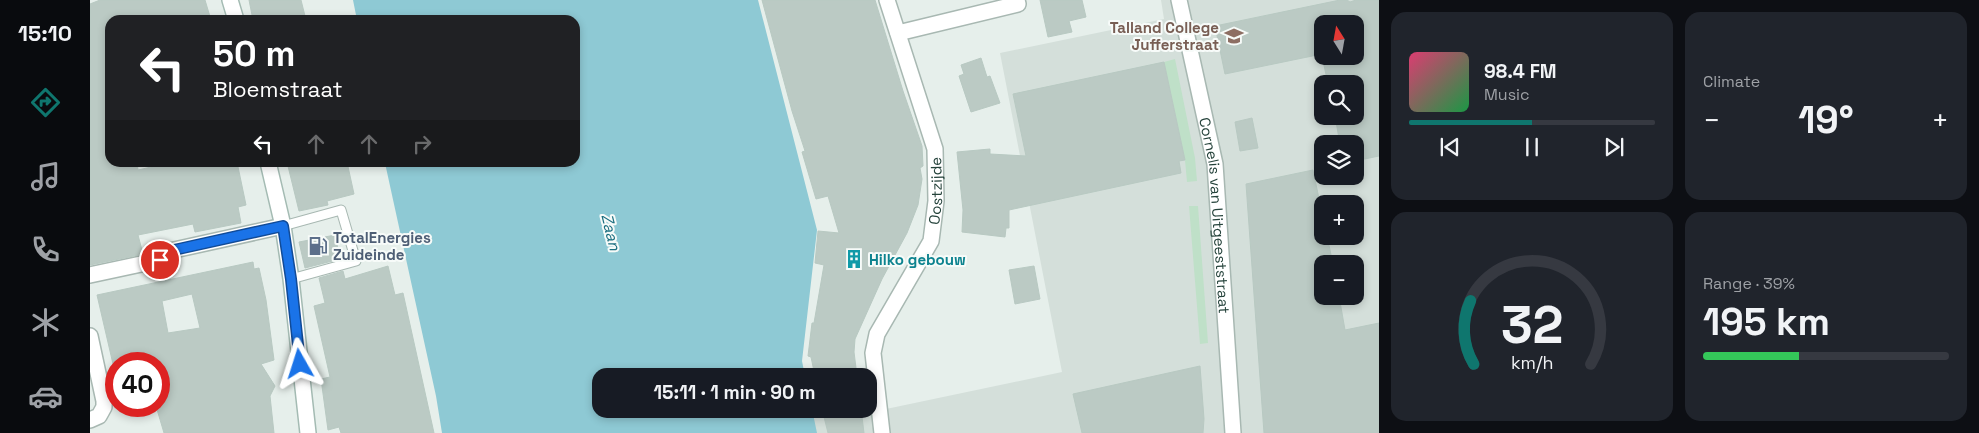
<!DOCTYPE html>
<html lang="en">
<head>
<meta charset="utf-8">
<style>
	body { margin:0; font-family:"Space Grotesk",sans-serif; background:#20242c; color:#f1f3f6; height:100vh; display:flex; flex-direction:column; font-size:19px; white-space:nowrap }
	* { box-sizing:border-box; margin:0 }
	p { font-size:16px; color:#9ea1a6 }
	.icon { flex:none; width:28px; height:28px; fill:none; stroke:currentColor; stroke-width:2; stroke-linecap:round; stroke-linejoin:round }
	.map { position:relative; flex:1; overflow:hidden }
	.drawer { display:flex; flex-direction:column; gap:12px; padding:12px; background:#0d0f14; width:600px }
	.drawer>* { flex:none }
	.top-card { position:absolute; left:15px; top:15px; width:475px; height:152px; border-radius:15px; box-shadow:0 2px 8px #0003; background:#202124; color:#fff; overflow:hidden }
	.needle { width:32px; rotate:349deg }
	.buttons { position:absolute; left:1224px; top:15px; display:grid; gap:10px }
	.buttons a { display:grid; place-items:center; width:50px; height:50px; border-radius:10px; background:#171b24; box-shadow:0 2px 8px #0003; font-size:25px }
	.speed { position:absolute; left:15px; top:352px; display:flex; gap:10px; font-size:25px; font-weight:700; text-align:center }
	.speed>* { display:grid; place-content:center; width:65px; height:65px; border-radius:50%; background:#171b24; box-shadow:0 2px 8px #0003; line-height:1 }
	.speed .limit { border:8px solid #d22; background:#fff; color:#111 }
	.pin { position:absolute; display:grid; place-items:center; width:42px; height:42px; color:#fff; margin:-21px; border:2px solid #fff; border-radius:50%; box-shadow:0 1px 5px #0007 }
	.me { position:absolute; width:55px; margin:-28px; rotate:354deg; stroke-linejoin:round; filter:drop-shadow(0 0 4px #0008) }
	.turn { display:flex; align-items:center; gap:18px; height:105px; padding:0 25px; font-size:22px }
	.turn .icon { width:65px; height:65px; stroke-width:2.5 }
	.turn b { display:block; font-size:35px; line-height:42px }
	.lanes { display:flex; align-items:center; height:48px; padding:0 25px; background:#0003; justify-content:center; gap:25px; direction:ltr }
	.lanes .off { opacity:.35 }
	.big { font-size:38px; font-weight:600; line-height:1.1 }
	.drawer .tile { flex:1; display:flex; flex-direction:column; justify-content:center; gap:8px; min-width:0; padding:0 18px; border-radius:15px; background:#20242c }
	.drawer .dial { align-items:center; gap:0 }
	.dial svg { height:130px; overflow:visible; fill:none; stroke:#363941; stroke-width:7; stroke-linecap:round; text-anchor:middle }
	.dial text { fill:#f1f3f6; stroke:none }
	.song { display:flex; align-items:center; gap:15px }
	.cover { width:60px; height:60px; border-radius:8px; background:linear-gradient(135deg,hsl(340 70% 55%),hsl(140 70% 35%)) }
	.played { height:5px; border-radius:2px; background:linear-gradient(90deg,#0f766e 50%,#363941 50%) }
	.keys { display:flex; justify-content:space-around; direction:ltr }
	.heat { display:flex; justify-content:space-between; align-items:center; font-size:28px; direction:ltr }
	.charge { height:8px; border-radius:4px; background:linear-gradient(90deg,#34c759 39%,#363941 0) }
	.drawer .tiles { flex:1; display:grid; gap:12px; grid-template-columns:repeat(2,1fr) }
	.trip { position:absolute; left:502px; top:368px; width:285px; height:50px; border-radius:15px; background:#171b24; box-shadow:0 2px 8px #0003; font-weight:600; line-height:50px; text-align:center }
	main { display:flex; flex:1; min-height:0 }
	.dock { display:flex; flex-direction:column; width:90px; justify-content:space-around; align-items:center; background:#090b0e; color:#9ea1a6 }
	.dock .icon { width:35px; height:35px }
	.dock .active { color:#0f766e }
	.dock b { font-size:22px; color:#f1f3f6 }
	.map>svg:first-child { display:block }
</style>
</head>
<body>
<main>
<nav class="dock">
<b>15:10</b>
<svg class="icon active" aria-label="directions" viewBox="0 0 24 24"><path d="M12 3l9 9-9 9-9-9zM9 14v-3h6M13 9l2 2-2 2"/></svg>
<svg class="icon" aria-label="music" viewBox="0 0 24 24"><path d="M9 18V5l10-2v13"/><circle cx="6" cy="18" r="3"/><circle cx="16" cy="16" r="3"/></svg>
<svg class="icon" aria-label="phone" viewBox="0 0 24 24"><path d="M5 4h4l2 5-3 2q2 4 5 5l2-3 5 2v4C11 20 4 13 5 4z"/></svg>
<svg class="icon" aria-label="climate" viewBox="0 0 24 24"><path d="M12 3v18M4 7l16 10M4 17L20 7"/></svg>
<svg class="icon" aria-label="car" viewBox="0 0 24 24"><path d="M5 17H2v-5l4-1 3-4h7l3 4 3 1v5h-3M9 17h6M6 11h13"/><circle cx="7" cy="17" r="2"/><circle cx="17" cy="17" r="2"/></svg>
</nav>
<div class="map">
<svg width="1289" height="433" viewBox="0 0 1289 433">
	<rect width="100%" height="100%" fill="#e6efeb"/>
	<path fill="#d4dfda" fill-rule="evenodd" d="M1071 0H1289V433H721L715 409H776L777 413 972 372 910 53 1074 19ZM1232 24H1265V56H1232ZM1232 84H1265V116H1232ZM1232 144H1265V176H1232ZM1232 204H1265V236H1232ZM1232 264H1265V296H1232Z"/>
	<path fill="#bfe0c8" d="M1085 59 1105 158 1107 181 1097 182 1095 160 1074 62Z
		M1099 206H1108L1118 343 1110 344Z"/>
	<path fill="#8ec9d4" d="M263 0H668L727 230 712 361 715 376H511V409H722L727 433H352L346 396 295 163 485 162V20H267Z"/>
	<path fill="#bbcac4" stroke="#b8c9c2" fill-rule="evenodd" d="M10 0H115L121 20H20V162H47L48 170 83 162H147L156 205 148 207 151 223 105 232 103 224 48 235 53 254 0 265V4Z
		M159 0H211L216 20H163Z
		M672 0H785L813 91 832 146 833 166 830 168 832 179 828 205 817 233 792 279 765 339 764 352 767 376H725L721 357 718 356 722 323H724L734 265 725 263 728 231 749 233 738 196 726 199 712 152 715 151 702 111Z
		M950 0H992L996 17 979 21 982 32 958 37Z
		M1250 0H1257L1260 2 1266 0H1289V156L1265 161V144H1250L1245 116H1265V84H1238L1232 56H1265V24H1232V54L1135 74 1125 26Z
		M891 58 897 77 900 76 910 103 881 112 869 76 874 74 871 65Z
		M1074 62 1095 160 1089 161 1091 173 919 210V228H916L915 237 872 232 873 210 867 152 900 149V154L936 156 923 94Z
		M1162 118 1168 148 1150 151 1145 122Z
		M197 162H231L232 167 257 162 264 194 237 201 238 205 209 211Z
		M1223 170 1232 213V236H1237L1243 264H1232V296H1249L1255 330 1289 323V433H1174L1156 184Z
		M245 235 250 259 215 268 209 242Z
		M163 262 164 269 169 268 176 300 184 360 171 364 185 386 180 396 184 433H74L66 406H69V364H53L50 356 23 364 7 295ZM102 294 110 328 78 333 72 301Z
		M298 266 305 295 313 293 344 433H251L249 427 238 430 231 379 240 377 224 306 235 303 229 278 253 271 255 279Z
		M944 266 950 299 925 304 919 270Z
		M1110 366 1114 419 1113 433H992L983 394Z
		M732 409H771L774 433H738Z"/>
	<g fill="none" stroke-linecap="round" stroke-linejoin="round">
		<g stroke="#a8b8b2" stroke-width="11">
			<path id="lane" d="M193 226 251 210 266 261 201 279"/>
		</g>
		<g stroke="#a8b8b2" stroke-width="18">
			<g id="street">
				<path id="s1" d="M1089 0 1125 164 1143 433"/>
				<path d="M808 33 928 4 927 0"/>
				<path d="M0 275 70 260 84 250 193 226"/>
				<path d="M0 336 14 401V407L9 416 0 420"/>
				<path id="s2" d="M792 433 783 353 787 334 841 241 846 201 845 149 797 0"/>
			</g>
		</g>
		<g stroke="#a4bbb3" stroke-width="18">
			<path id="secondary" d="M140 0 146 20
				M178 162 193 226 201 279 218 433"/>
		</g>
		<use href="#lane" stroke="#fff" stroke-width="9"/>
		<use href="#street" stroke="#fff" stroke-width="15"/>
		<use href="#secondary" stroke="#fff" stroke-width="15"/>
	</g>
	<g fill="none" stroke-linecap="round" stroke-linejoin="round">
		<g stroke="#114b97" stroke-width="12">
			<path id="route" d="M70 260 84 250 193 226 201 279 210 364"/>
		</g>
		<use href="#route" stroke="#1a73e8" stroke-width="9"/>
	</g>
	<defs>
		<g id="university-bare" transform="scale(1.5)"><path d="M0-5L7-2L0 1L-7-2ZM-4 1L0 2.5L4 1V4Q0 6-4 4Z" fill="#8d6e63" stroke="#f7fbf9" stroke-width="2.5" paint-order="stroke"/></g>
		<g id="fuel-bare" transform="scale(1.5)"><path d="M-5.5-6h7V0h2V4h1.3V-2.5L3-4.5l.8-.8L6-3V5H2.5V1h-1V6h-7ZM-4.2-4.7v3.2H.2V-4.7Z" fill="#5c6f8a" stroke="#f7fbf9" stroke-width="2.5" paint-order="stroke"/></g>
		<g id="building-bare" transform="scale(1.5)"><path d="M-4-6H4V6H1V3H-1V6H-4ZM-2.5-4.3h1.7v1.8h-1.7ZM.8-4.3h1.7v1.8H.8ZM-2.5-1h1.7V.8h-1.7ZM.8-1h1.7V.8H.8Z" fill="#0f9aa8" stroke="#f7fbf9" stroke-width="2.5" paint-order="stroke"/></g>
	</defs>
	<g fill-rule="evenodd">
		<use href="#university-bare" x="1144" y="36"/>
		<use href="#fuel-bare" x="228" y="246"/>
		<use href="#building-bare" x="764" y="259"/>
	</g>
	<g text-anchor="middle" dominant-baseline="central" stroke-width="4" stroke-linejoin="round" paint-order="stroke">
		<g font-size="15" font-weight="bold" fill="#785e54" stroke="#f7fbf9" text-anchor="end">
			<text x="1129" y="27">Talland College<tspan x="1129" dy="17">Jufferstraat</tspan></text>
		</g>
		<g font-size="15" fill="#24423a" stroke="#f7fbf9">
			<text stroke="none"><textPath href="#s2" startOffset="258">Oostzijde</textPath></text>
			<text stroke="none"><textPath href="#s1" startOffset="219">Cornelis van Uitgeeststraat</textPath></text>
		</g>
		<g font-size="15" font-weight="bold" fill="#4e5e75" stroke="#f7fbf9" text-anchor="start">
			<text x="243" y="237">TotalEnergies<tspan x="243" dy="17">Zuideinde</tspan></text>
		</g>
		<g font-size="15" font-weight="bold" fill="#0d838f" stroke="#f7fbf9" text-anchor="start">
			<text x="779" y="259">Hilko gebouw</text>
		</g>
		<g font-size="16" font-style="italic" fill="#1c6f80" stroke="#f7fbf9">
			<text transform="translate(521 232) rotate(76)">Zaan</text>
		</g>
	</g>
</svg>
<div class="buttons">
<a><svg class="needle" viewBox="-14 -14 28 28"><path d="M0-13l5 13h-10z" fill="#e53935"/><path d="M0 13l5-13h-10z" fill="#9ea1a6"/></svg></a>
<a><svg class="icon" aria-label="search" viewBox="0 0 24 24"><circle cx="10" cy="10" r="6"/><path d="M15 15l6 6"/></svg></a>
<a><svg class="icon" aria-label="layers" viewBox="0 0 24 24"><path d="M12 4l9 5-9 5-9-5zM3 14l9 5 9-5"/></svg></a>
<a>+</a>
<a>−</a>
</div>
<div class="speed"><div class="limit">40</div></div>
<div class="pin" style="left:70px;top:260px;background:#d93025"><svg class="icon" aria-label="arrive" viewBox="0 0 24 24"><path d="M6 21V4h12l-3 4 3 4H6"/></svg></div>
<svg class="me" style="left:210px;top:364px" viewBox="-20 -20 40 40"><path d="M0-17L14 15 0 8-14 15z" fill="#1a73e8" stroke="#fff" stroke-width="4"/></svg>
<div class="trip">15:11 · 1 min · 90 m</div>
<div class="top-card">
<div class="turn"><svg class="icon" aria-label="left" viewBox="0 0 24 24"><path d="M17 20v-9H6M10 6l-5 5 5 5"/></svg><div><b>50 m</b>Bloemstraat</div></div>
<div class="lanes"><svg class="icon" aria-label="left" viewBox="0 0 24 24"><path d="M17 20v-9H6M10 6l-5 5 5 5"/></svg><svg class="icon off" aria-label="ahead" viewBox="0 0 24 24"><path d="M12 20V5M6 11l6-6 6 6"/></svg><svg class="icon off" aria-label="ahead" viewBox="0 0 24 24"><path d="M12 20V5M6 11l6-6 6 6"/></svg><svg class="icon off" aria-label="right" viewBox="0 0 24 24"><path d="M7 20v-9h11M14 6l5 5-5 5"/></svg></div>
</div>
</div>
<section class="drawer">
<div class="tiles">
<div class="tile">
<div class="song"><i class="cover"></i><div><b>98.4 FM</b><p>Music</p></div></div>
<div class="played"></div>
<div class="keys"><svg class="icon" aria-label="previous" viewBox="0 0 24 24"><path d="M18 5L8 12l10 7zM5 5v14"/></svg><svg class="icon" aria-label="pause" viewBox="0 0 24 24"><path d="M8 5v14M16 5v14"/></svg><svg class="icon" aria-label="next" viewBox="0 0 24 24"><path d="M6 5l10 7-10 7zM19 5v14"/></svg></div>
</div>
<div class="tile"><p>Climate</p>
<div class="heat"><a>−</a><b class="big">19°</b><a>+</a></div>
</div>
<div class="tile dial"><svg viewBox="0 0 100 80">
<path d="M14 69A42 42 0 1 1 86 69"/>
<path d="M14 69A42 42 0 0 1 12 30" stroke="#0f766e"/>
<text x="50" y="56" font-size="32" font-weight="700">32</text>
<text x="50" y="72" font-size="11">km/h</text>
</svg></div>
<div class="tile"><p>Range · 39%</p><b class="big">195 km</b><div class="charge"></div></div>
</div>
</section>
</main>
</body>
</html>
